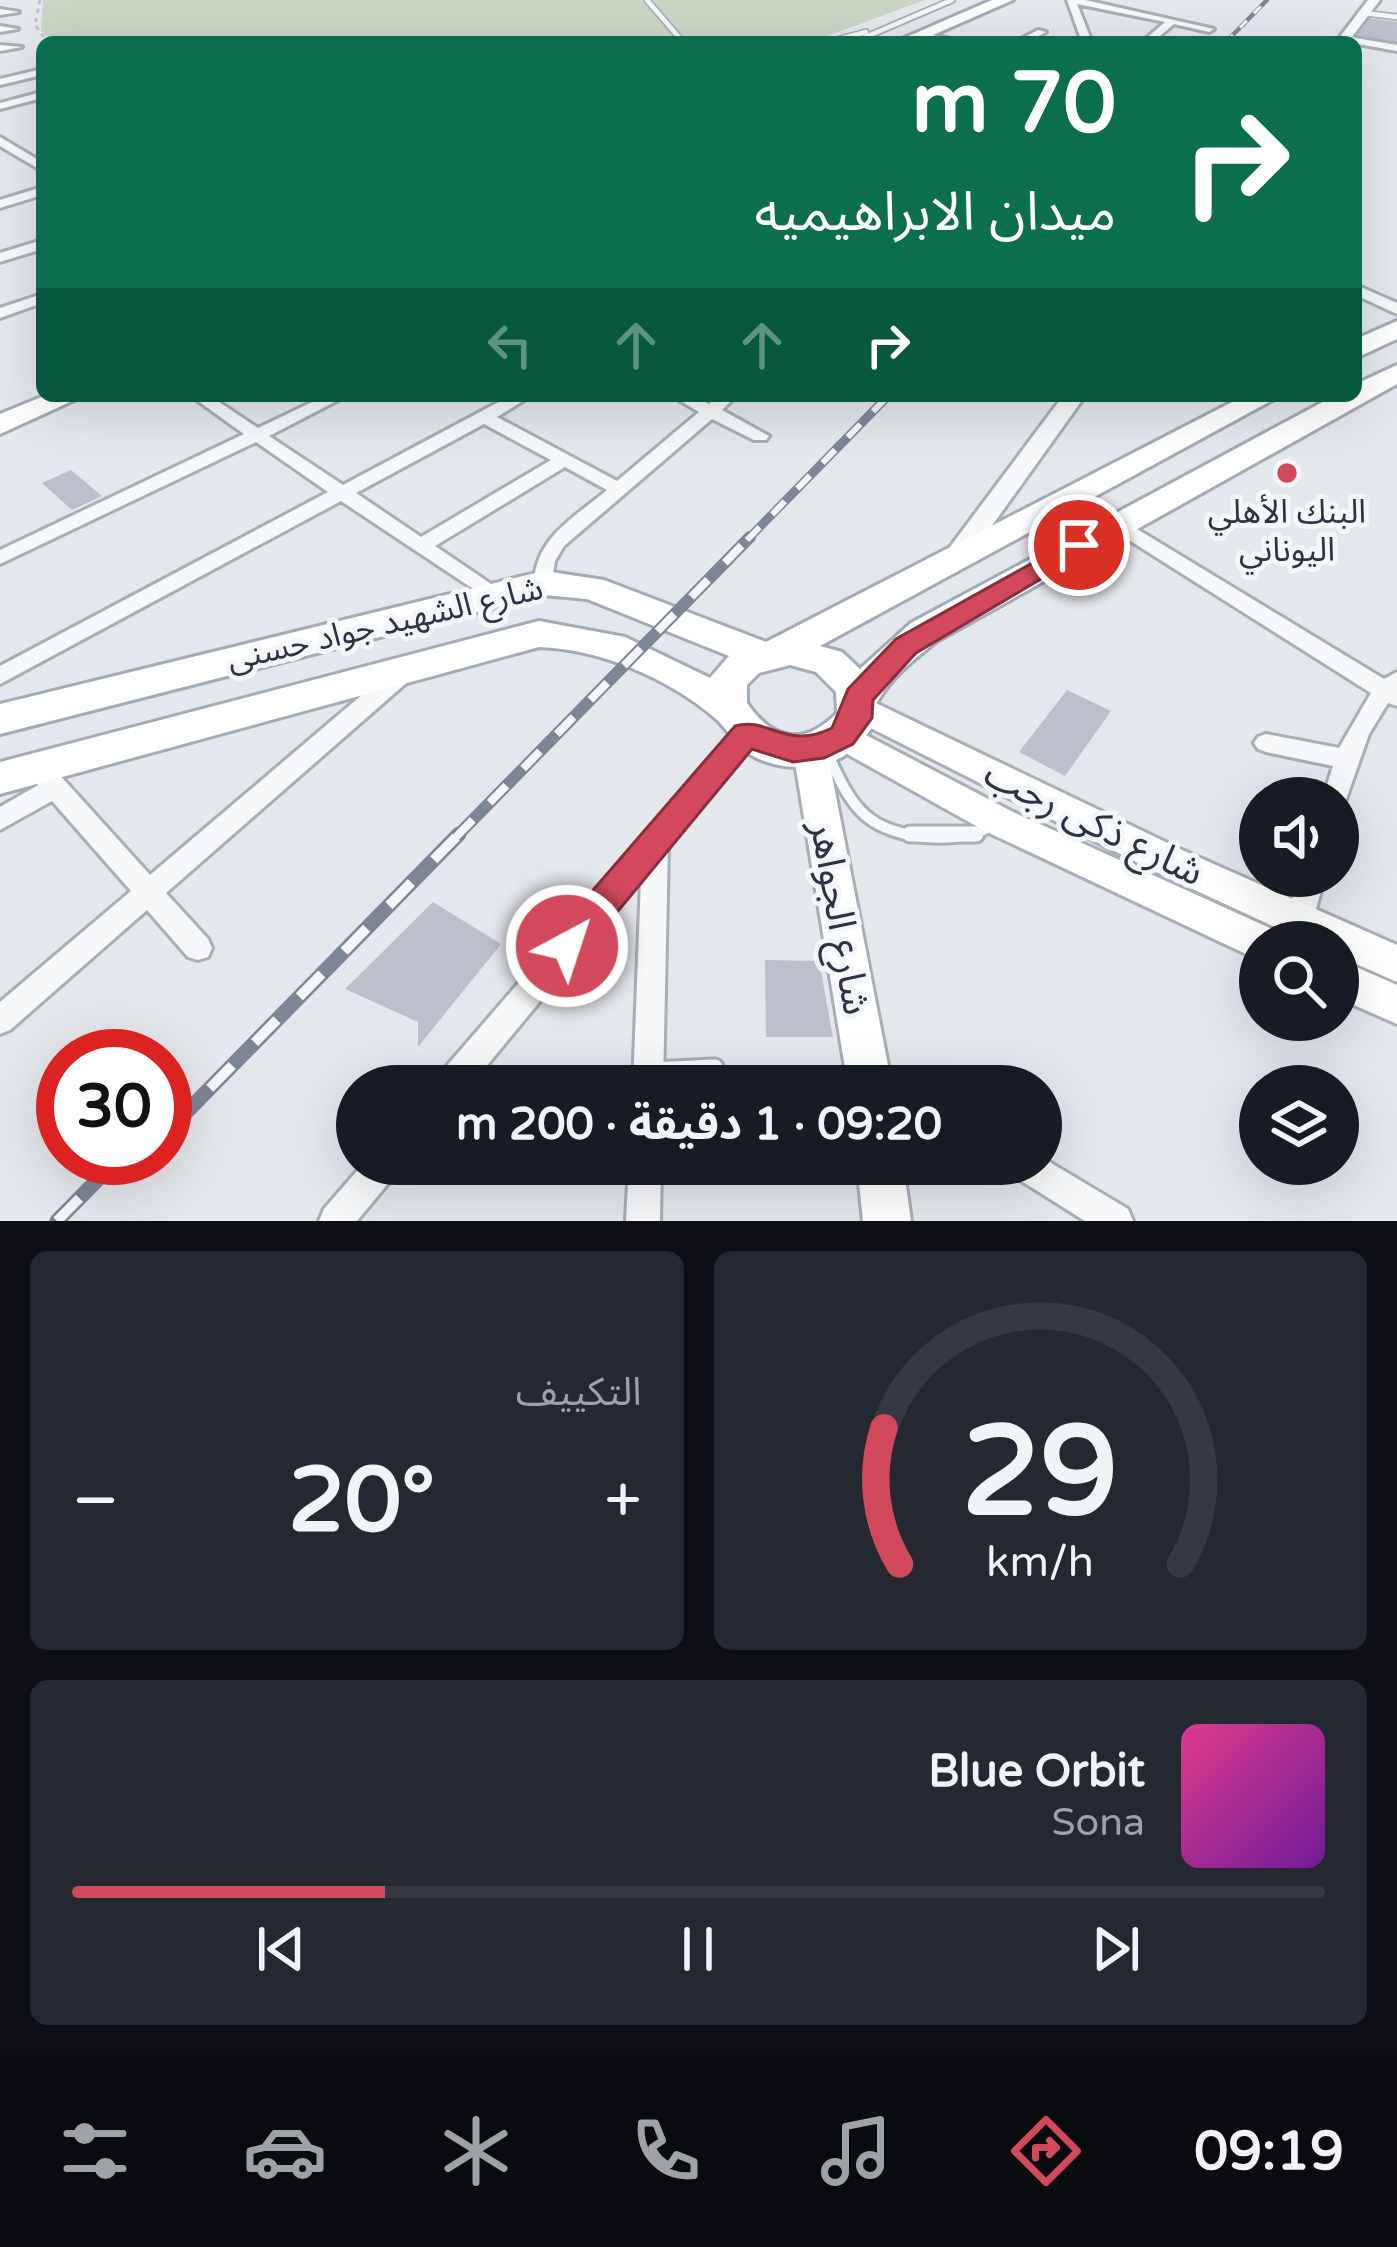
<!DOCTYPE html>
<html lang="ar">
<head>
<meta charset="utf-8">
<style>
	body { margin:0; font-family:"Varela Round","Noto Sans Arabic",sans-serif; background:#242831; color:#f1f3f6; direction:rtl; height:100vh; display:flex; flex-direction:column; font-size:45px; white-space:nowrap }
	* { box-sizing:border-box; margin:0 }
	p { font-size:39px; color:#9ea1a6 }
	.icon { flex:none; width:66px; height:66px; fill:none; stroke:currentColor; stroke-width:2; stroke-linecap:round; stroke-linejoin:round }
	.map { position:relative; height:1221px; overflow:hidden; direction:ltr }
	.side { display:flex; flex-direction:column; gap:30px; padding:30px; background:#0d0f14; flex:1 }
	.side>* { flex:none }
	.guide { position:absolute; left:36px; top:36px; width:1326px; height:366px; border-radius:18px; box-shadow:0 12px 48px #0002; direction:rtl; background:#0b6e4f; color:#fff; overflow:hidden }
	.buttons { position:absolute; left:1239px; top:777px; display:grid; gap:24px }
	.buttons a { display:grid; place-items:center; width:120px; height:120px; border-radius:50%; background:#171b24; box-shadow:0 12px 48px #0002; font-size:60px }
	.speed { position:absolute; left:36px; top:1029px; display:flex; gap:24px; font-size:60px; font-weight:700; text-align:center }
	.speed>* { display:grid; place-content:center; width:156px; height:156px; border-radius:50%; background:#171b24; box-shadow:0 12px 48px #0002; line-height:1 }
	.speed .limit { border:18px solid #d22; background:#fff; color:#111 }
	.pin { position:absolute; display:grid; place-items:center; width:102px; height:102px; color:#fff; margin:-51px; border:6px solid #fff; border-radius:50%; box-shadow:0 3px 12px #0007 }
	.me { position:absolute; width:132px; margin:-66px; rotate:40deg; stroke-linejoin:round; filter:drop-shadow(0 0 9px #0008) }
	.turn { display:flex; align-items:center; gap:42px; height:252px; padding:0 48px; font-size:54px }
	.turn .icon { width:156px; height:156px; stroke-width:2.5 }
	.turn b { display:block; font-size:84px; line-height:102px }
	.lanes { display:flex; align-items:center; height:114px; padding:0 48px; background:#0003; justify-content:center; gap:60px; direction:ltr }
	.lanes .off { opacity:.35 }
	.big { font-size:90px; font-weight:700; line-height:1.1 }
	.side .widget { flex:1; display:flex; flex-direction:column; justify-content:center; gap:18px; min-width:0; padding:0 42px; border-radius:18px; background:#242831 }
	.side .dial { align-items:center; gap:0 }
	.dial svg { height:312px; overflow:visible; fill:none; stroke:#363941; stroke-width:7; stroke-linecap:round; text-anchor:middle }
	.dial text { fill:#f1f3f6; stroke:none }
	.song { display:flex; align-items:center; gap:36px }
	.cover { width:144px; height:144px; border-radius:18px; background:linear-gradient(135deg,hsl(330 70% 55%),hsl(280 70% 35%)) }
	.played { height:12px; border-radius:6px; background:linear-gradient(90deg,#d1495b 25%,#363941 25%) }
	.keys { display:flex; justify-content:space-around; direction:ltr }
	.heat { display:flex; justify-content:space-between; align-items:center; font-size:66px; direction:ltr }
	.side .tiles { flex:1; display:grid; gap:30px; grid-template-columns:1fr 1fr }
	.widget:last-child { grid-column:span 2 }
	.trip { position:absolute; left:336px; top:1065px; width:726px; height:120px; border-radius:60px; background:#171b24; box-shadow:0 12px 48px #0002; font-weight:700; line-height:120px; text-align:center; direction:rtl }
	.dock { display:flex; height:192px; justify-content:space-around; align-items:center; background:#090b0e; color:#9ea1a6 }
	.dock .icon { width:84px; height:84px }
	.dock .selected { color:#d1495b }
	.dock b { font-size:54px; color:#f1f3f6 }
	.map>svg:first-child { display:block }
</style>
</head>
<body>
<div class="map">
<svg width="1397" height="1221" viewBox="0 0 1397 1221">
	<rect width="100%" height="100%" fill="#e4e7ec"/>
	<path fill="#c9d6c5" d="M43 0H925L811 42H52L41 30Z"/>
	<path fill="#bbc0ca" d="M1361 17 1397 22V44L1349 36Z
		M71 470 102 496 72 510 42 483Z
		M1067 690 1111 711 1065 776 1019 752Z
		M433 902 501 944 418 1047V1022L345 989Z
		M765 960 819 961 833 1037H766Z"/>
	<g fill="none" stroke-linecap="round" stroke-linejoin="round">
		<g stroke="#a9aeb7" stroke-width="8">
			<path id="service-far2" d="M647 0 683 42
				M1364 13 1397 17
				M828 42 866 32
				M854 42 952 0"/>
		</g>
		<g stroke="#a9aeb7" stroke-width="16">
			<path id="service-far1" d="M825 749C836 771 846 798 865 815 894 841 960 845 993 825"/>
		</g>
		<g stroke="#a9aeb7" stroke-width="21">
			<path id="service" d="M910 834H976
				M651 1070 715 1067"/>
		</g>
		<g stroke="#a9aeb7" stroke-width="6">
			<path id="minor" d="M1067 0H1085L1214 29 1209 32 1174 24 1153 42H1142L1165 22 1077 4 1092 42H1082Z
				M0 9 19 12 0 15Z
				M0 26 18 29 0 32Z
				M1038 30 1046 32 1028 42H1015Z
				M921 32 954 40 956 42 918 37Z
				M1344 36 1397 45V51L1341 41Z
				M0 45 22 47 0 51Z
				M42 69V75L0 85V79Z
				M42 92V98L0 109V103Z
				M0 137 42 162V171L0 146Z
				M42 187V195L0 208V200Z
				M42 240V249L0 262V253Z
				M1356 285 1397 303V314L1356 295Z
				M42 294V303L0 318V308Z
				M191 396H210L258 428 325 396H346L269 436 343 485 510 396H531L497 417 617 481 699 412 672 396H693L709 404 718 396H736L722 410 769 436 766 440H754L712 419 564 546 555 561 551 588 544 590 534 583C536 537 574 518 607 490L565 467 435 546 497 588 500 593 497 598 490 600 341 501 0 684V666L328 492 256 442 0 564V550L244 434ZM484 424 551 460 421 537 356 493Z
				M1071 489 1384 679 1397 672V706L1388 703 1369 734 1344 805 1338 807V798H1323L1333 766 1266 752 1258 749 1254 743 1258 737 1266 734 1339 748 1371 693 1064 499 1062 495Z
				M404 664 412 666 415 672 412 678 166 893 208 939 212 948 208 957 198 960 188 957 147 910 10 1030 0 1034V1002L131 891 52 801 0 830V807L38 785 26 768 29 761 38 759 47 761 150 875 396 666Z
				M746 726 754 729 758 735 754 741 668 846 663 1086H633L641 879 470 1086H435L439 1075 738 729Z
				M1299 876H1325L1307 942H1279Z
				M1041 1157 1128 1209 1133 1221H1085L1012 1175 1007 1164H1041Z
				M363 1164H400L395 1175 357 1221H319L324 1209Z
				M629 1164H661L660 1221H626Z"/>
		</g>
		<g stroke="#a9aeb7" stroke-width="6">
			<path id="tertiary" d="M1368 0H1380L1348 42H1336Z
				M1063 396H1085L968 559H950L946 553 950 547Z"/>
		</g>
		<g stroke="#a9aeb7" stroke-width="6">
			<path id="secondary" d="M859 695 1182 850 1397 945V982L1338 956V942H1307L1156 872 847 716 843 707 847 698Z
				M843 723 1011 811 1274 930 1280 942H1260V960L1246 954 985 831 831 745 826 736 831 727Z
				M810 737 822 741 827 750 892 1086H848L793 750 798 741Z
				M1338 959 1397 985V1024L1338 998Z
				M857 1164H903L911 1221H863Z"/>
		</g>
		<g stroke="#a3abb8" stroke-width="6">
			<path id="primary" d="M992 0H1013L917 42H895Z
				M1397 321V339L1356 358V339Z
				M1397 365V384L937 641C916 658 893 675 879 699 872 712 879 702 877 716 875 729 853 751 842 757 815 771 779 770 753 756 735 747 729 730 715 718 668 678 600 649 539 647L0 794V762L539 621 625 637 710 678 729 656 587 599 544 595 0 734V704L544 571 604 580 766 642 1244 396H1280L820 646 842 652 860 669 911 623 1334 396H1356V384ZM790 665 816 672 836 692 837 713C804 746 774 742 747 703V685L759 673Z
				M44 396H83L0 434V414Z"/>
		</g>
		<path stroke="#c2c5cb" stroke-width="3" stroke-dasharray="4.5 4.5" stroke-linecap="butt" d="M40 0 35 25 48 42"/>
		<use href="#service-far2" stroke="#f7f8fa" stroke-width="4.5"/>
		<use href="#service-far1" stroke="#f7f8fa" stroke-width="10"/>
		<use href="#service" stroke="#f7f8fa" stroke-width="15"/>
		<use href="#minor" fill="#f7f8fa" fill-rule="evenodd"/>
		<use href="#tertiary" fill="#f7f8fa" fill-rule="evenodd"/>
		<use href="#secondary" fill="#fff" fill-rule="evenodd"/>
		<use href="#primary" fill="#fff" fill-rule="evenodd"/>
		<g stroke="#7d8696" stroke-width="4.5">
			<path id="rail-far3" d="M1226 42 1267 0"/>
		</g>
		<g stroke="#7d8696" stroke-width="9">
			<path id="rail-far2" d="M747 540 888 396"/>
		</g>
		<g stroke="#7d8696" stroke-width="12">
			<path id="rail-far1" d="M456 837 750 537"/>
		</g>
		<g stroke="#7d8696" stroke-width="15">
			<path id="rail" d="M165 1134 459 834
				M57 1221 119 1158"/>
		</g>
		<use href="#rail-far3" stroke="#f4f6f9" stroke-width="3" stroke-dasharray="10" stroke-linecap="butt"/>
		<use href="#rail-far2" stroke="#f4f6f9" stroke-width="6" stroke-dasharray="18" stroke-linecap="butt"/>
		<use href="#rail-far1" stroke="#f4f6f9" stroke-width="8" stroke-dasharray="24" stroke-linecap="butt"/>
		<use href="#rail" stroke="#f4f6f9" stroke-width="10" stroke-dasharray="32" stroke-linecap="butt"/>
	</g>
	<path fill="#d1495b" stroke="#882f3b" stroke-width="3" d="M1079 537 1088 539V551L916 653 873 700 872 718 853 744 824 758 793 762 752 749 580 957 567 962 555 957 549 946 555 934 735 726C768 716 786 751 832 728L848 689 896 639Z"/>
	<circle fill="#d1495b" stroke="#f4f6f9" stroke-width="4.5" cx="1287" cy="473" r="12"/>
	<g text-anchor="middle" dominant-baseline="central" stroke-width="10" stroke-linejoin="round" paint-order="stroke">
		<g font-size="33" fill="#2b3445" stroke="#f4f6f9">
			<text x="1287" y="512">البنك الأهلي<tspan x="1287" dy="38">اليوناني</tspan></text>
		</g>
		<g font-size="33" fill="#2b3445" stroke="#f4f6f9">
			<text transform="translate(385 624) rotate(-13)">شارع الشهيد جواد حسنى</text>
		</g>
		<g font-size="39" fill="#2b3445" stroke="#f4f6f9">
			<text transform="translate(1094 823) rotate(26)">شارع ذكى رجب</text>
			<text transform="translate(840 918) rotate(80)">شارع الجواهر</text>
		</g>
	</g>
</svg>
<div class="buttons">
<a><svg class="icon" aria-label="sound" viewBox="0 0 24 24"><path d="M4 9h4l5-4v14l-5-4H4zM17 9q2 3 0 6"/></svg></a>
<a><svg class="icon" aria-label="search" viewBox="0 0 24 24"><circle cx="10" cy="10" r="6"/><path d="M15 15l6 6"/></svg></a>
<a><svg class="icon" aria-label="layers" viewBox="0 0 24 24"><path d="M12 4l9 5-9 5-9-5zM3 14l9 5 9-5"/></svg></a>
</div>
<div class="speed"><div class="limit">30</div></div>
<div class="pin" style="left:1079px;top:545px;background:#d93025"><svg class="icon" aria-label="arrive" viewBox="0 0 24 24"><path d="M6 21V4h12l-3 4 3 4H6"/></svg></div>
<svg class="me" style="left:567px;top:946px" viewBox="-20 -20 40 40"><circle r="17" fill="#d1495b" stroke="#fff" stroke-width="3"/><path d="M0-11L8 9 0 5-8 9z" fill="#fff"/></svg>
<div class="trip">09:20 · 1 دقيقة · 200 m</div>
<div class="guide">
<div class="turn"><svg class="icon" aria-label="right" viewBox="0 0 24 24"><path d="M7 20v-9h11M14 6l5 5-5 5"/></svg><div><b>70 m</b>ميدان الابراهيميه</div></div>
<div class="lanes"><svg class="icon off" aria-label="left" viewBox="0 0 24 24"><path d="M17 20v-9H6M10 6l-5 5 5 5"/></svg><svg class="icon off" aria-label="ahead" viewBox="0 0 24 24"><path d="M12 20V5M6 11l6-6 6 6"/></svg><svg class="icon off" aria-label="ahead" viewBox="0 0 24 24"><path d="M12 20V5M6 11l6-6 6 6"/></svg><svg class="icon" aria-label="right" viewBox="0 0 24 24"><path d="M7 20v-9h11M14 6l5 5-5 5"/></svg></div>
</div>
</div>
<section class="side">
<div class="tiles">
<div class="widget dial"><svg viewBox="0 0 100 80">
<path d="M14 69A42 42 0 1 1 86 69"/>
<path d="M14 69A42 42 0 0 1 10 34" stroke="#d1495b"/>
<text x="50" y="56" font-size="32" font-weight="700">29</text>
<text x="50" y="72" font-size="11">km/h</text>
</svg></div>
<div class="widget"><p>التكييف</p>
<div class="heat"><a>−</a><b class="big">20°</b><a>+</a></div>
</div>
<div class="widget">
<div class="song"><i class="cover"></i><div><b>Blue Orbit</b><p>Sona</p></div></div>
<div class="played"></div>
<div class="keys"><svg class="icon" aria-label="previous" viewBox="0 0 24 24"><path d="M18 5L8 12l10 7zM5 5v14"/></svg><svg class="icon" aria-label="pause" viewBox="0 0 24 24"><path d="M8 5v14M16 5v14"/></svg><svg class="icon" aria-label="next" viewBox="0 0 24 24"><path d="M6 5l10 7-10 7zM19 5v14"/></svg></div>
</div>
</div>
</section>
<nav class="dock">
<b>09:19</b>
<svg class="icon selected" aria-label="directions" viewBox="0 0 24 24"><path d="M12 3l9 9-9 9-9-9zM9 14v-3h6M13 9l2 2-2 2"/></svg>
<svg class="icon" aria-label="music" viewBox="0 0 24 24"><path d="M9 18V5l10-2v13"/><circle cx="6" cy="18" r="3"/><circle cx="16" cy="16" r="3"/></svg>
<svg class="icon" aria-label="phone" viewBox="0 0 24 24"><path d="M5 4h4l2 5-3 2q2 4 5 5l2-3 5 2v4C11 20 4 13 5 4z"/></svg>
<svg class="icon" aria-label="climate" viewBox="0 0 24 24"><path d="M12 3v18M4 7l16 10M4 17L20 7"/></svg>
<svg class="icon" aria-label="car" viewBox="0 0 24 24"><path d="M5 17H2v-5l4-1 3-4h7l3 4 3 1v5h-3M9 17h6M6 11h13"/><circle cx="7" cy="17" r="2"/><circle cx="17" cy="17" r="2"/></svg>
<svg class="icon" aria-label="filters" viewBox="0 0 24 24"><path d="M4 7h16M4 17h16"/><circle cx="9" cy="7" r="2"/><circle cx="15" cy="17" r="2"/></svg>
</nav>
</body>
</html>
